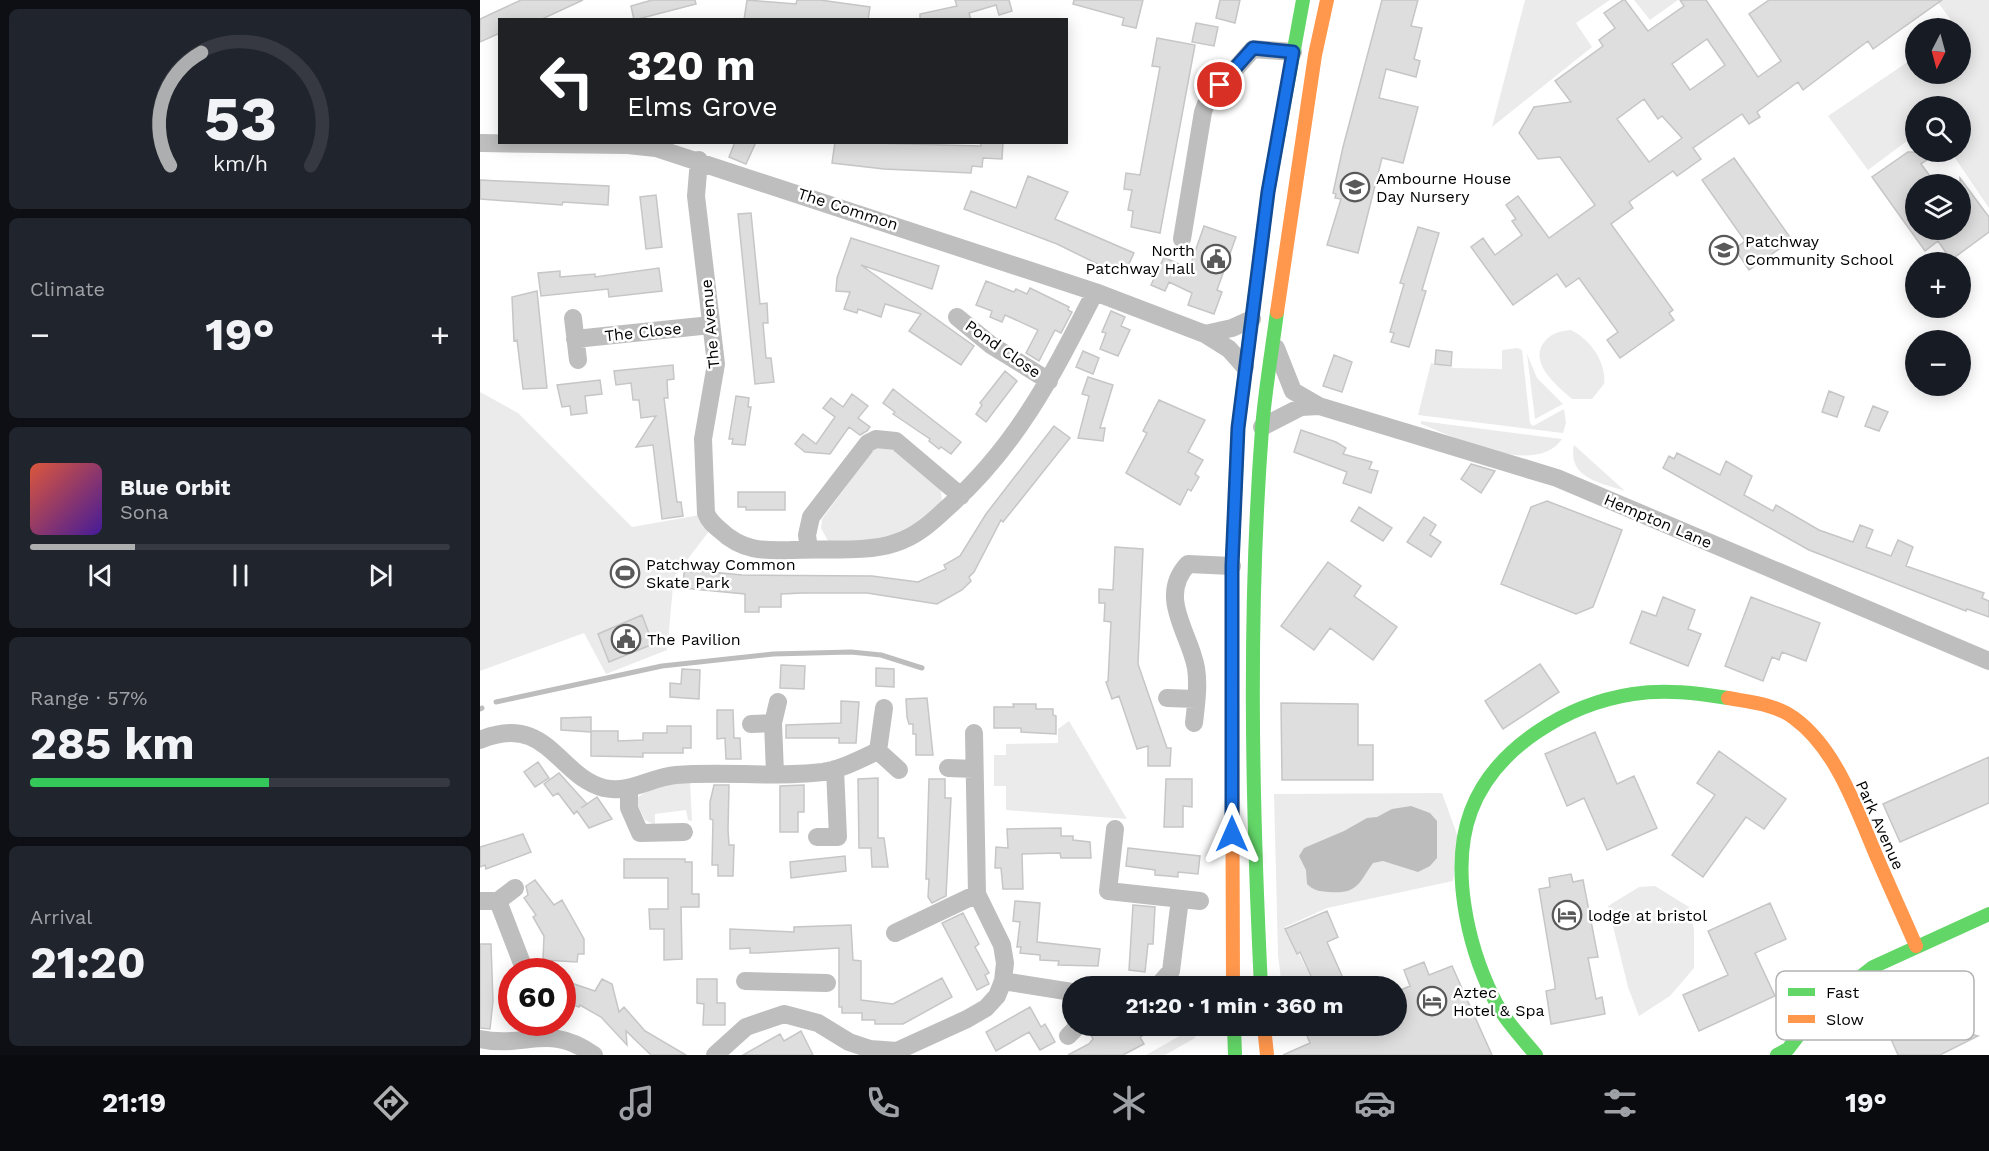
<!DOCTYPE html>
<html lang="en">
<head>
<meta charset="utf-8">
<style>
	body { margin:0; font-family:"Work Sans",sans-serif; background:#20242c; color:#f1f3f6; height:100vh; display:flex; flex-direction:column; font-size:22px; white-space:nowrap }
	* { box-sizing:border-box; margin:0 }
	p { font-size:20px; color:#9ea1a6 }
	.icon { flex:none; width:33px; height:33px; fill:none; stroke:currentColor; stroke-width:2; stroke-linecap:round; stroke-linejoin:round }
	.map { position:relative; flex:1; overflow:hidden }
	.drawer { display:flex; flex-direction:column; gap:9px; padding:9px; background:#0d0f14; width:480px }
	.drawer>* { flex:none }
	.top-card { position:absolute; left:18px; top:18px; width:570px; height:126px; border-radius:0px; box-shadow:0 3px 15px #0003; background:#202124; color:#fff; overflow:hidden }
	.needle { width:39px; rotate:186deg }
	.fabs { position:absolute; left:1425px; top:18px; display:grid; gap:12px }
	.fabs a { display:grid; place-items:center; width:66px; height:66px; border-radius:50%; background:#171b24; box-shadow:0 3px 15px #0003; font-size:30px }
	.speed { position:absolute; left:18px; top:958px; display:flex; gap:12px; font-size:30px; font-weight:700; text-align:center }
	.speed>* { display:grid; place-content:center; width:78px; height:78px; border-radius:50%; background:#171b24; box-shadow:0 3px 15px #0003; line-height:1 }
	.speed .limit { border:9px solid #d22; background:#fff; color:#111 }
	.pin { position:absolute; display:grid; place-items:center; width:51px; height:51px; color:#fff; margin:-26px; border:3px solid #fff; border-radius:50%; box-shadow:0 2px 6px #0007 }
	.me { position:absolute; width:66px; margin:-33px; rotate:0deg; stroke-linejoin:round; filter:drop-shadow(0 0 4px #0008) }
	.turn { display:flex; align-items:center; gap:21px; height:126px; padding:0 30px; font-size:27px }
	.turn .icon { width:78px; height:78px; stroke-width:2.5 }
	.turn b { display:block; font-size:42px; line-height:51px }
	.big { font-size:45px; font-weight:700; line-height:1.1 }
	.drawer .card { flex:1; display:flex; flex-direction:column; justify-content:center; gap:9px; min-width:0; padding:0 21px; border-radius:9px; background:#20242c }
	.drawer .dial { align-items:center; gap:0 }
	.dial svg { height:156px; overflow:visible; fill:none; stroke:#363941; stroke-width:7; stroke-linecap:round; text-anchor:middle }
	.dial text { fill:#f1f3f6; stroke:none }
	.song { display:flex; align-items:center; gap:18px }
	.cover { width:72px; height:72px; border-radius:9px; background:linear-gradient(135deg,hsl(10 70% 55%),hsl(260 70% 35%)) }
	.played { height:6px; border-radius:3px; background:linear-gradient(90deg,#adaeaf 25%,#363941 25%) }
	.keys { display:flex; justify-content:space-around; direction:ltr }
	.heat { display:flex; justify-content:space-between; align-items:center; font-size:33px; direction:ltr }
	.charge { height:9px; border-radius:4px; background:linear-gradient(90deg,#34c759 57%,#363941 0) }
	.trip { position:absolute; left:582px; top:976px; width:345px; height:60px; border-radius:30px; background:#171b24; box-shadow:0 3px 15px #0003; font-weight:700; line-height:60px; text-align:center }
	.tab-bar { display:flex; height:96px; justify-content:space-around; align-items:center; background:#090b0e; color:#9ea1a6 }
	.tab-bar .icon { width:42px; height:42px }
	.tab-bar .active { color:#adaeaf }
	.tab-bar b { font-size:27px; color:#f1f3f6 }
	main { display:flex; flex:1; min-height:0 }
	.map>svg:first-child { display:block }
</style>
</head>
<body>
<main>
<section class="drawer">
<div class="card dial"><svg viewBox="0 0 100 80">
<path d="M14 69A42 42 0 1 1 86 69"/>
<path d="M14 69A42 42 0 0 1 30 11" stroke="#adaeaf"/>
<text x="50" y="56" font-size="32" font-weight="700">53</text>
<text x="50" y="72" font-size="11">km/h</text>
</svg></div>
<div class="card"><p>Climate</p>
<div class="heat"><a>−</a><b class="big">19°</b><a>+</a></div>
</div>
<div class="card">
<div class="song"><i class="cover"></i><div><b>Blue Orbit</b><p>Sona</p></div></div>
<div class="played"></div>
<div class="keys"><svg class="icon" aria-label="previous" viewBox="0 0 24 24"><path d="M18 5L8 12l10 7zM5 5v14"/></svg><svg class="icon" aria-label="pause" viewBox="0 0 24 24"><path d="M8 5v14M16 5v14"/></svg><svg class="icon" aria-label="next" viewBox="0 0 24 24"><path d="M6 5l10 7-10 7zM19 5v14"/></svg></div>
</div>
<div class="card"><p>Range · 57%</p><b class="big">285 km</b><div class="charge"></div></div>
<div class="card"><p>Arrival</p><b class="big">21:20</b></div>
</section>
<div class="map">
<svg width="1509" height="1055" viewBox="0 0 1509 1055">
	<rect width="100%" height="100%" fill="#fff"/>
	<path fill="#ebebeb" d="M1045 0H1130L1096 23 1112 47 1012 127Z
		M1154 0H1198L1170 20Z
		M1456 0H1509V208L1471 152H1480V106H1436L1435 135 1388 170 1348 116 1435 57 1436 74H1480V28H1477Z
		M1091 330C1110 339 1127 363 1124 384L1112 399H1092C1077 386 1047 362 1065 341 1072 333 1080 331 1091 330Z
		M1037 348 1042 350 1050 423 1053 426 1084 409 1086 423 1083 433 938 415 951 363 974 368 1022 369V350Z
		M1047 354 1057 378 1083 404 1055 419Z
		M0 392 38 413 152 527 220 515 230 530 194 577 187 650 126 674 104 633 0 671Z
		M941 421 1082 439C1055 478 975 437 941 424Z
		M407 445 461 489 462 503 425 533 404 540 348 541 341 528 342 519 394 449Z
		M1094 445 1145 491C1121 483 1087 478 1094 445Z
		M589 721 647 819 526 810V786H514V755H526V744L578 743V729Z
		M210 781 212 821 208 820 206 810 175 814V825L165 820 157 804 158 797 174 787Z
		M962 793 979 840 973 881 847 908 805 927 836 987H802L798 955 794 794Z
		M1175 886 1209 907 1214 930V968L1190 996 1159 1016 1148 987 1128 906 1159 887Z
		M717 1026 715 1038 685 1055H666Z"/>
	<path fill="#bdbdbd" d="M931 806 950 813 957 821V858L950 866 938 872 903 861 893 863C878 884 878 894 849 892 839 891 834 891 827 884L826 870 819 856 824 848 864 831 887 818 897 817 912 809Z"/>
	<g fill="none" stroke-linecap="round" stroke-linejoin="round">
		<path stroke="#bdbdbd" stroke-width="5" d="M16 702 182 666 293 654 371 652 401 655 442 668
			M0 709 2 708"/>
	</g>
	<path fill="#dedede" stroke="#c6c6c6" stroke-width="1.5" fill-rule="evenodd" d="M41 0H103L60 20H20V33L0 42V19Z
		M172 0H215L216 4 154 20 151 6Z
		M267 0 316 4 317 0H340L390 7 388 20H264Z
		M475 0H529L532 11 519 15 516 5 489 13 491 20H440V14L477 6Z
		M594 0H663L656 28 642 25 644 18 593 4Z
		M740 0H760L755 23 736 18Z
		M902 0H938L931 26 942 28 934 59 940 61 936 77 906 69 899 98 938 107 923 163 902 158 878 253 847 245 861 199 855 198 856 194 853 193 863 147Z
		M1143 0H1145L1168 31 1204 6 1200 0H1226L1278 77 1301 61 1269 14 1289 0H1462L1393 49 1388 41 1323 90 1318 82 1277 112 1280 117 1269 124 1262 114 1213 148 1221 159 1197 176 1193 171 1149 202 1153 208 1131 224 1193 310 1189 313 1194 320 1140 358 1127 340 1138 332 1099 278 1086 287 1077 274 1033 305 991 247 1003 238 1015 255 1042 235 1032 221 1036 219 1026 205 1038 196 1069 238 1115 205 1080 157 1058 159 1039 133 1054 107 1091 102 1075 81 1123 46 1119 40 1135 28 1124 13ZM1227 39 1245 65 1210 90 1192 64ZM1164 99 1178 119 1182 116 1202 138 1169 162 1137 119Z
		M716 23 738 27 734 46 712 42Z
		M677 38 715 45 680 233 651 227 653 211 648 210 652 190 644 189 646 173 660 175 680 67 672 66Z
		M255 142H276L266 164 249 157Z
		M355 142 501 146V142H523L522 159 503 158 502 167 492 166 491 173 404 169 352 163Z
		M1428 152H1459L1441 164 1456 184H1436V230H1480V178L1509 217V232L1471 260 1458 241 1445 251 1392 177Z
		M1254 158 1312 240 1269 270 1255 249 1265 241 1222 180Z
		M548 176 588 192 575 219 654 253 648 266 640 263 636 273 577 244 484 209 491 191 536 208Z
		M0 180 129 186 128 205 83 202 82 205 0 199Z
		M176 195 182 247 166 249 160 197Z
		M271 213 280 304 287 303 288 323H283L286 358H291L294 382 275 384 258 214Z
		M724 226 756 237 737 290 742 292 734 314 708 305 712 293 689 282 685 291 671 285 684 257 709 269Z
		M938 227 959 233 942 290 946 291 929 347 911 342 914 333 910 332 924 284 920 283Z
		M371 238 459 266 452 289 381 265 494 346 481 365 429 331 441 314 405 304 401 317 378 309 377 313 364 309 370 292 356 291 357 278Z
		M179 268 182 291 129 297 128 289 61 296 58 273 80 271V277L115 274V277Z
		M506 281 534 292 536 289 547 294 550 288 589 307 588 310 592 312 581 333 575 330 559 361 546 353 558 330 525 315 522 322 510 317 512 311 496 305Z
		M57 291 67 388 43 389 37 340 34 341 32 297Z
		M631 311 645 317 641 326 650 330 638 356 620 349 626 333 622 332Z
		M956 350 972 352 971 366 955 364Z
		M603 351 619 358 613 374 596 367Z
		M854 355 872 362 862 392 843 386Z
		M193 365 194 379 187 380 188 398H184L197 502H201L203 516 182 519 173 445 156 447 176 416 161 418 159 400H153L151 383 136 385 134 371Z
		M525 371 537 381 506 422 496 414 502 405 500 403Z
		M608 377 633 385 620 428H625L623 441 598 438 609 396 602 394Z
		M120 380 122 394 105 396 107 413 91 415 90 406 82 407 77 385Z
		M413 389 481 442 471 454 461 447 459 449 449 441 450 439 413 414 415 412 403 403Z
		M1349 391 1364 397 1357 417 1342 412Z
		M372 394 388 406 378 418 390 427 387 431 380 435 369 427 350 454 325 452 315 444 323 434 336 444 355 417 343 408 351 398 363 407Z
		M256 396 269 398 268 407H271L265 445 252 444 253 439H249Z
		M679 400 725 420 708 452 723 460 715 474 719 477 711 491 708 489 700 505 646 473 667 433 663 431Z
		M1393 406 1408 412 1399 431 1385 426Z
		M574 426 590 438 523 522 521 520 494 572 489 577 491 581 482 590 457 604 387 593H322L301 594V607H279V612H265V594L203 588 204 572H213V570L262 575 392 576 438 582 466 569 464 565 480 556 506 514Z
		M821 430 856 442 866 448 863 454 892 462 889 469 898 471 891 493 863 483 867 472 814 452Z
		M1197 453 1240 475 1246 461 1272 476 1264 495 1293 511 1296 505 1339 530 1373 542 1380 525 1393 530 1386 547 1411 556 1418 540 1433 547 1426 566 1504 593 1502 598 1509 601V617L1487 609 1486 611 1329 550 1183 468 1189 456 1194 459Z
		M991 464 1015 471 1001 493 981 479Z
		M258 492H305V510H266V507H258Z
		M1067 501 1142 530 1113 607 1096 614 1021 584 1051 507Z
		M879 507 912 528 903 541 871 521Z
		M944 517 956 525 950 535 961 542 951 557 927 542Z
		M635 547 663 549 658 664 687 748H691L690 766H668V746L657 749 639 696 632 699 626 682 628 681 631 622 624 621 625 603H619V589L633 590Z
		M848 562 881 586 874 596 917 627 893 660 850 628 834 650 801 626Z
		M1183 597 1215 610 1208 629 1221 634 1208 666 1150 643 1162 611 1176 616Z
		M1271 597 1340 623 1326 661 1302 652 1299 660 1292 657 1283 681 1245 666Z
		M162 615 173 644 129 662 118 634Z
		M1060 664 1079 692 1023 729 1005 701Z
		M301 665 325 666 324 689 300 688Z
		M396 668 414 669V687L396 686Z
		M202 669 220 670 219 699 190 697V683L201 684Z
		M447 698 453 755H436V734H433V724H429L427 717 426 699Z
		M361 701 379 702 376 743H359V738H306V725L361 723Z
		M801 703 878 704V745H893V780H802Z
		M533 704H556V709H573V715L576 716V734L541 732V728H514V707H534Z
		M237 710H253L254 738H260L261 759H246L245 738 237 739Z
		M111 717V731H138V741L163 740V733H187V726H211V748H203V753H163V757L111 756V732L81 730V718Z
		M1115 732 1137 784 1154 776 1177 828 1127 850 1104 798 1087 806 1065 754Z
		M1239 751 1306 799 1284 829 1266 817 1223 877 1192 855 1235 795 1217 783Z
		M1509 757V803L1420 842 1403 804Z
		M58 762 69 778 55 787 44 772Z
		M79 773 107 804 101 808 117 797 132 819 109 828 97 811 94 814 78 793 73 796 64 784Z
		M398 778V838H404L408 867H392L391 848H379L378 779Z
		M449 779H465V798H471L466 896 452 903 448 897 449 879H446Z
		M686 779H712V807L703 806V827H684Z
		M234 785H249L248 830 249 845H254L253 876H238V865H232L233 820 230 819V802Z
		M324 785V812H318V832H300V786Z
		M581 828V836H593V840L610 842 611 858H581L580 853 542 854 543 889H523L521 868H515L516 847 528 848 527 829Z
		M43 834 51 852 6 869 5 865 0 867V847Z
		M648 848 720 856 718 874 698 872V877L688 876 675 875V870L646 866Z
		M365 856 366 871 311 878 310 862Z
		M144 859H205V862H212V894H219V907H201L202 959 184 960V929H170L169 909H188V878H144Z
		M1091 874 1093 882 1103 880 1118 957 1108 958 1116 999 1122 997 1125 1014 1071 1024 1066 991 1075 989V985L1059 889 1070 887 1069 878Z
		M55 880 74 905 82 900 104 939V954H98L97 962 63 960 64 936 53 917 56 915 44 898 48 895 46 886Z
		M535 901 560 903 557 942 620 949 618 966 578 965 579 961 560 960V955L540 953 541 947H537L540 922 533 921Z
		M1290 903 1306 939 1275 953 1295 996 1219 1031 1203 995 1248 975 1228 931Z
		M653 905 675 907 673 944H668L665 972 649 970Z
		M847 911 858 937 847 942 867 987H836L820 952 817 954 805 929Z
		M483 913 499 944 495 947 509 973 505 975 509 984 497 990 462 923Z
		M371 925 373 960 381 961V1000L413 1004 462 978 472 997 423 1024H395V1020H382V1013H362V1007H359V948L277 953H270V948L250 949V929L314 932V927Z
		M0 944H11L13 1001 10 1029 0 1028Z
		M944 962 949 975 972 966 1012 1055H803L830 1043 823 1026H916V992L930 986 924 970Z
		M122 979 132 984 139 1012 144 1007 165 1031 206 1055H171L146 1031 147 1045 121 1017 100 1005 99 1007 85 1002 91 983 115 991Z
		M217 979H237V1003H245V1025H223L224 1004 217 1003Z
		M550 1007 561 1027 565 1024 575 1042 560 1050 549 1032 516 1051 506 1032Z
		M1461 1018 1470 1028 1498 1036 1460 1055H1418L1411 1039Z
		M628 1026H681L660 1037 664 1044 643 1055H588L609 1044 613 1039 611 1035Z
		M321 1031 333 1055H263L300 1034 304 1041Z"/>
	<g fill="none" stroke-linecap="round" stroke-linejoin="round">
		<path stroke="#bebebe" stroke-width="18" d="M0 143 148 145 176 148 615 292 725 334 749 349 765 367
			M219 160 216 196 236 364 223 439 226 513C229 521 234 525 240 530 262 551 283 551 311 550 342 548 387 553 415 543 436 537 452 522 467 508 538 445 573 374 615 292
			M702 239 723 112 727 101 773 49 813 52
			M477 317 511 345 569 381
			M93 318 98 360
			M725 334 752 328 772 319
			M95 339 231 325
			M796 348 813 391 839 406 1077 478 1509 661
			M782 427 821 407 839 406
			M329 549 327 535 331 517 388 443 396 439 416 441 481 496
			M687 698 716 699
			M714 723C716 705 719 686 716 668 710 633 677 597 708 564L752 566
			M271 724 293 723
			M0 740C68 712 77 776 124 788 150 794 171 777 196 775 244 771 294 778 343 772 362 769 381 759 398 751L419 770
			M398 751 404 708
			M468 768 494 769
			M295 773 293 723 298 702
			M149 789V808L160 833 204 832
			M635 829 628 891 720 901
			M337 837H358L355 769
			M0 901H18L35 888
			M18 901 43 966V972
			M415 933 497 894
			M265 981 347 983
			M523 981 592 992
			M677 987 691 971 700 899
			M588 1036 598 1026
			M0 1039C46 1049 68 1022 114 1055
			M235 1055 266 1027 304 1014 338 1023 369 1042 390 1049 417 1051 487 1019 506 1008 517 996 523 981 525 963 522 945 497 894 494 733"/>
		<path stroke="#63d668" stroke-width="14" d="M752 666V566L758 428 788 192 823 0
			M781 987C772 801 768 614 782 429 785 390 792 351 797 312
			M754 1026 755 1055
			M1056 1055C1041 1037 1023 1018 1013 997 987 944 970 867 991 811 1015 747 1088 704 1153 694 1185 689 1217 693 1248 698
			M1297 1055 1308 1049 1338 1010 1393 967 1509 914"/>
		<path stroke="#ff974d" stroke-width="14" d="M797 312 835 55 847 0
			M752 666 753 987
			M1248 698C1270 702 1295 704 1314 718 1358 750 1378 814 1399 862 1411 890 1424 918 1436 946
			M784 1026 787 1055"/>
	</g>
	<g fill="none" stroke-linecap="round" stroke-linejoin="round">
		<g stroke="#114b97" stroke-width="15">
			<path id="route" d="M740 85 773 48 813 52 788 192 758 428 752 566V834"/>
		</g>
		<use href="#route" stroke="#1a73e8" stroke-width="10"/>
	</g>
	<defs>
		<g id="school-ring" transform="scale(1.5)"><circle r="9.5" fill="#fff" stroke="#595959" stroke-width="1.5"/><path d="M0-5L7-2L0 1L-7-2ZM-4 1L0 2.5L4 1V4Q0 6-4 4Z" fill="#595959"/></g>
		<g id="civic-ring" transform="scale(1.5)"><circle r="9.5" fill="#fff" stroke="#595959" stroke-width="1.5"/><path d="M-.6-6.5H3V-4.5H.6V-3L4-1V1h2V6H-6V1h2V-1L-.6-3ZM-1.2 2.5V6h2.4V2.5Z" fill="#595959"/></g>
		<g id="stadium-ring" transform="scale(1.5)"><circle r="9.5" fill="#fff" stroke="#595959" stroke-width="1.5"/><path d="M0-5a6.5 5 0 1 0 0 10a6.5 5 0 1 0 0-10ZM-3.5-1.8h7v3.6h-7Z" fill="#595959"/></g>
		<g id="hotel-ring" transform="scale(1.5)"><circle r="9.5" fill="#fff" stroke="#595959" stroke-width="1.5"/><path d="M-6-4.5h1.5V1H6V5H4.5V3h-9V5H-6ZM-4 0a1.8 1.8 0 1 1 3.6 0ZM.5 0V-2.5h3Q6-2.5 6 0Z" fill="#595959"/></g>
	</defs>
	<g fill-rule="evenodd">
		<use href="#school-ring" x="875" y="187"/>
		<use href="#school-ring" x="1244" y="250"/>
		<use href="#civic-ring" x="736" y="259"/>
		<use href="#stadium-ring" x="145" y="573"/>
		<use href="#civic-ring" x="146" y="639"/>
		<use href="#hotel-ring" x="1087" y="915"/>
		<use href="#hotel-ring" x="952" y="1001"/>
	</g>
	<g text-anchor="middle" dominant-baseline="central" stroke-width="5" stroke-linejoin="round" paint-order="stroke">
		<g font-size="16" fill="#000" stroke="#fff" text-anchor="start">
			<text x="896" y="178">Ambourne House<tspan x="896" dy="18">Day Nursery</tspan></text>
			<text x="1265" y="241">Patchway<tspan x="1265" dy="18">Community School</tspan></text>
			<text x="715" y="250" text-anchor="end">North<tspan x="715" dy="18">Patchway Hall</tspan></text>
			<text x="166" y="564">Patchway Common<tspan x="166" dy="18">Skate Park</tspan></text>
			<text x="167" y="639">The Pavilion</text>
			<text x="1108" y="915">lodge at bristol</text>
			<text x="973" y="992">Aztec<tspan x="973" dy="18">Hotel &amp; Spa</tspan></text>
		</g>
		<g font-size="16" fill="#000" stroke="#fff">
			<text transform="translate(368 209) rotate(18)">The Common</text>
			<text transform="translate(230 324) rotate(-95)">The Avenue</text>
			<text transform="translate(163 332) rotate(-6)">The Close</text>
			<text transform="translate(523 349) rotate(35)">Pond Close</text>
			<text transform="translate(1178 521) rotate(23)">Hempton Lane</text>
			<text transform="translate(1400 825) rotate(66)">Park Avenue</text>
		</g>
	</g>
	<rect x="1296" y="971" width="198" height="69" rx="9" fill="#fff" stroke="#b2b2b2" stroke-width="1.5"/>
	<rect x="1308" y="988" width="27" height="8" fill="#63d668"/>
	<rect x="1308" y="1015" width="27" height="8" fill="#ff974d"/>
	<g font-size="16" fill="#000">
		<text x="1346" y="998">Fast</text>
		<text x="1346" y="1025">Slow</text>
	</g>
</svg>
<div class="fabs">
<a><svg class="needle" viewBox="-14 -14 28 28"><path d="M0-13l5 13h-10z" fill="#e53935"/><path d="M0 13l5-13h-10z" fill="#9ea1a6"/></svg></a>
<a><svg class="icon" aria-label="search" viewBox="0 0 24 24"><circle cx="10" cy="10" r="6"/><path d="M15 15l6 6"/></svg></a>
<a><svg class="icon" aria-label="layers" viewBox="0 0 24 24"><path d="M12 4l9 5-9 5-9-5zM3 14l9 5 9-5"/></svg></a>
<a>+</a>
<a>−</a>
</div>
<div class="speed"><div class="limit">60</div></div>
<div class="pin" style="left:740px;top:85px;background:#d93025"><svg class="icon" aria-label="arrive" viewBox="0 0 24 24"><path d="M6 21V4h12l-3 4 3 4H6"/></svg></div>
<svg class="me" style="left:752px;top:834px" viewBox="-20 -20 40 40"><path d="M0-17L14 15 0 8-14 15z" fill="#1a73e8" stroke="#fff" stroke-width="4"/></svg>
<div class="trip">21:20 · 1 min · 360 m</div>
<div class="top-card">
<div class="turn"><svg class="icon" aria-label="left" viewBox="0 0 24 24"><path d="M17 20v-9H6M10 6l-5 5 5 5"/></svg><div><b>320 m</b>Elms Grove</div></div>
</div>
</div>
</main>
<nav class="tab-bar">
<b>21:19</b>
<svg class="icon active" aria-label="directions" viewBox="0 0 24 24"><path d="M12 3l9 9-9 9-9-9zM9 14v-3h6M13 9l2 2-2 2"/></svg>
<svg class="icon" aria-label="music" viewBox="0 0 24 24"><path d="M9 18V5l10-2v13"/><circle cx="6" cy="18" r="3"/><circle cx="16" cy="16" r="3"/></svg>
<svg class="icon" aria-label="phone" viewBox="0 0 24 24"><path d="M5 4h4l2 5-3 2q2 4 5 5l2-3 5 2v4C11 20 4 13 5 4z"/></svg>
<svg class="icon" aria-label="climate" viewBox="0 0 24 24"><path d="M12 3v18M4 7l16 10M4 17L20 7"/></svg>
<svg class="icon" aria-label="car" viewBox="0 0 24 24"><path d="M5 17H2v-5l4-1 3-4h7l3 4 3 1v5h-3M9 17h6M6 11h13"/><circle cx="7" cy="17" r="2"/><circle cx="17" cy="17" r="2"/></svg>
<svg class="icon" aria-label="filters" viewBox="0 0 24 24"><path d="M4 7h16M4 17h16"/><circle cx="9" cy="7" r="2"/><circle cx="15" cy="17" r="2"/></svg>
<b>19°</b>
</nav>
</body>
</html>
